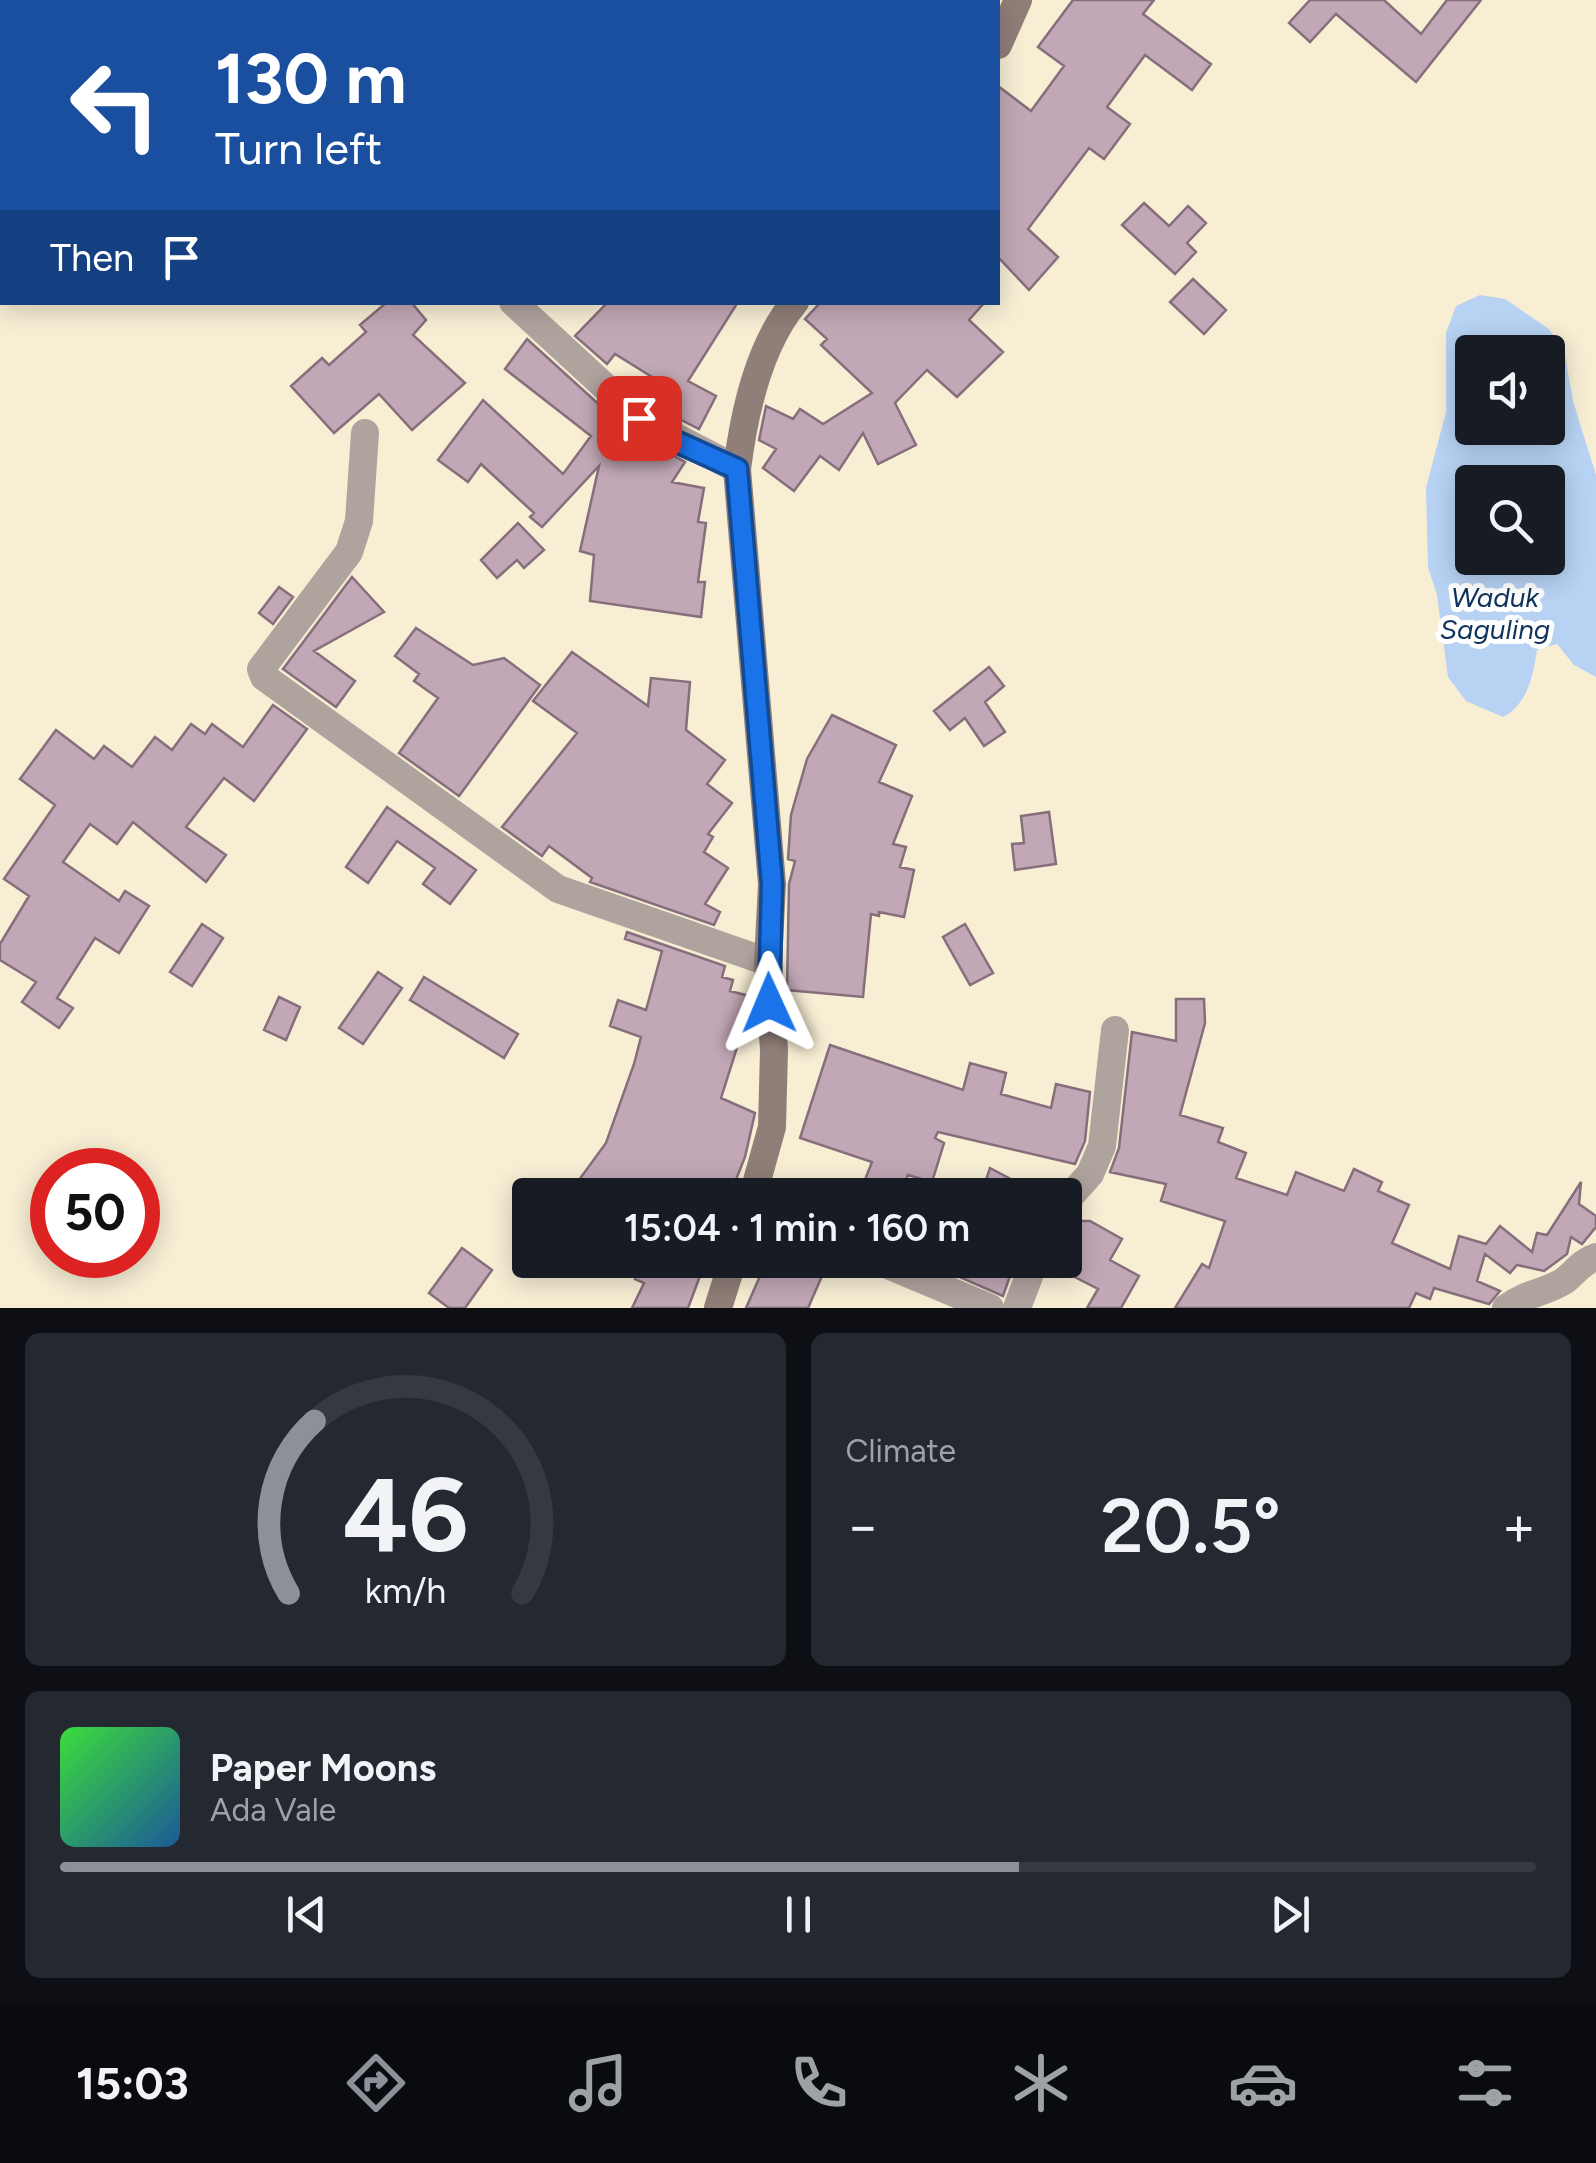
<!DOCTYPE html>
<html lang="en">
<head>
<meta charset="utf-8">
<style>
	body { margin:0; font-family:Figtree,sans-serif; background:#242831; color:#f1f3f6; height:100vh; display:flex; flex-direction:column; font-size:38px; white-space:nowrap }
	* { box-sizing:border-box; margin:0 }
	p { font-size:32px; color:#9ea1a6 }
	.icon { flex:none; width:55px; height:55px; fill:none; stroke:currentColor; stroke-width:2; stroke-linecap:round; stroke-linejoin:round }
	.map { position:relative; height:1308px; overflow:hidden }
	.panel { display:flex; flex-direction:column; gap:25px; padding:25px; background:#0d0f14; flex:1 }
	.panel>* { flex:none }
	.hud { position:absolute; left:0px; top:0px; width:1000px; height:305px; box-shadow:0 5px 25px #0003; background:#1a4fa0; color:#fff; overflow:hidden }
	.tools { position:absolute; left:1455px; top:335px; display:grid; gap:20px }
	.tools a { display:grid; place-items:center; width:110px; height:110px; border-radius:10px; background:#171b24; box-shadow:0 5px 25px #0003; font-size:50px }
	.speed { position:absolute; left:30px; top:1148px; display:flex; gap:20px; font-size:50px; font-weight:700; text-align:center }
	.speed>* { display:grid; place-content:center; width:130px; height:130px; border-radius:50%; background:#171b24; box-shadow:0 5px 25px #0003; line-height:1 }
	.speed .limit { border:15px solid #d22; background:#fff; color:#111 }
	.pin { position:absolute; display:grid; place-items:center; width:85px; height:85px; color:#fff; margin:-42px; border-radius:20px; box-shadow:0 5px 15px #0006 }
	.me { position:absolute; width:110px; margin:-55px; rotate:359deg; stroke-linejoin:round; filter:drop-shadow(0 0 8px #0008) }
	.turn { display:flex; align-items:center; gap:35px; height:210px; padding:0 50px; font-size:45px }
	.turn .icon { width:130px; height:130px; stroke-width:2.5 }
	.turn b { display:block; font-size:70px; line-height:85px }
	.then { display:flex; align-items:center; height:95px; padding:0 50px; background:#0003; gap:20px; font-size:38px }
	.big { font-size:75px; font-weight:600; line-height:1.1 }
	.panel .widget { flex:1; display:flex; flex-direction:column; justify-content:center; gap:15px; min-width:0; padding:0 35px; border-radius:15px; background:#242831 }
	.panel .dial { align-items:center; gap:0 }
	.dial svg { height:260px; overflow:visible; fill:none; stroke:#363941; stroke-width:7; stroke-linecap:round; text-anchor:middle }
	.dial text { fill:#f1f3f6; stroke:none }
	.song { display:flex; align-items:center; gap:30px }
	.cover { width:120px; height:120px; border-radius:15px; background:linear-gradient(135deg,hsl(120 70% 55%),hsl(210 70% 35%)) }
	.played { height:10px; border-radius:5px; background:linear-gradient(90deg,#8c9099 65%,#363941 65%) }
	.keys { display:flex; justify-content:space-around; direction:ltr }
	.heat { display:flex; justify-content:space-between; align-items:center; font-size:55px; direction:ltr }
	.panel .tiles { flex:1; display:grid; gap:25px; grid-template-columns:1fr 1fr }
	.widget:last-child { grid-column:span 2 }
	.trip { position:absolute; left:512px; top:1178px; width:570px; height:100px; border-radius:10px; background:#171b24; box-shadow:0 5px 25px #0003; font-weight:600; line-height:100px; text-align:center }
	.tabs { display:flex; height:160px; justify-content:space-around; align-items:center; background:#090b0e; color:#9ea1a6 }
	.tabs .icon { width:70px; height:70px }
	.tabs .active { color:#8c9099 }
	.tabs b { font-size:45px; color:#f1f3f6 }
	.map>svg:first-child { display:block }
</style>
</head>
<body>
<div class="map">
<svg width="1596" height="1308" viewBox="0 0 1596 1308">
	<rect width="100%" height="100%" fill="#f7eed4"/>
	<path fill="#b7d2f3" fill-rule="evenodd" d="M1480 295 1505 299 1549 329 1564 350 1573 401 1596 475V677L1574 665 1557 644 1537 650C1533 675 1528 704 1503 717L1466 701 1448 677 1437 595 1428 567 1426 488 1446 412V333L1456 306ZM1472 352H1548V428H1472ZM1472 482H1548V558H1472Z"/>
	<path fill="#c2a8b6" stroke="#866e7b" stroke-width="2.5" d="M1073 0H1154L1143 14 1211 64 1192 90 1145 55 1107 107 1130 124 1104 159 1089 148 1028 229 1058 257 1029 290 998 257V86L1031 111 1064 66 1038 47Z
		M1310 0H1384L1421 34 1447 0H1481L1416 82 1336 14 1310 42 1289 23Z
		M1144 203 1169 226 1188 206 1206 223 1187 243 1196 252 1175 274 1122 225Z
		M1193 279 1226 310 1204 334 1170 302Z
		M387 302H411L426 320 413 335 465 383 412 430 379 394 334 433 291 386 322 358 329 365 366 332 360 325Z
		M608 302H738L688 381 716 396 699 429 666 412 676 392 615 354 607 364 575 336Z
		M821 302H985L969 320 1003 352 957 397 927 370 895 403 916 445 878 464 863 433 839 470 820 456 794 491 763 468 776 449 759 440 766 406 793 419 800 409 823 424 872 393 821 345 827 339 805 319Z
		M527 339 628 431 685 462 672 482 704 488 698 522 706 523 698 582H705L701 617 590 601 594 555 580 551 599 466 542 527 530 517 534 513 481 464 468 482 438 460 483 400 563 474 591 436 505 369Z
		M518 523 544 550 524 568 517 560 497 578 481 560Z
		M352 577 384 612 314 651 355 681 336 707 283 669Z
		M279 587 293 597 273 624 259 613Z
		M416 628 473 665 504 658 540 685 459 796 399 753 438 698 414 681 419 674 395 656Z
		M572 652 648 706 651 678 690 682 686 730 725 760 707 784 732 803 708 834 713 837 704 852 728 868 705 904 720 912 714 925 590 882 592 878 549 846 542 856 502 827 577 733 533 701Z
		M989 667 1004 686 985 702 1005 732 984 746 965 718 950 730 934 711Z
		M273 705 307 729 254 801 224 778 186 827 226 855 206 882 133 822 117 844 90 824 63 862 119 901 125 891 149 906 119 953 95 938 57 998 73 1008 59 1028 22 1002 36 982 0 960V944L29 896 4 879 55 805 20 779 56 730 94 759 104 746 132 767 155 737 172 750 191 724 205 734 212 724 243 747Z
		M832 715 896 745 879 782 912 796 893 844 906 847 900 867 914 870 904 917 879 912V916L871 914 863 997 787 990 789 884 795 861 788 859 791 815 807 759Z
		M387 807 476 870 450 904 423 884 435 868 397 841 368 883 346 867Z
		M1049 812 1056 864 1015 870 1012 844 1024 843 1021 816Z
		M202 924 223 938 192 986 170 972Z
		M965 924 993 973 970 985 943 937Z
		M627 932 725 966 722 977 733 980 730 991 753 997 721 1098 755 1113 745 1157 730 1195H568L606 1143 634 1064 641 1037 610 1026 618 1000 646 1010 662 951 625 939Z
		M378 972 402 988 363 1044 339 1028Z
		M424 977 518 1034 504 1058 410 1000Z
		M279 997 300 1007 286 1040 264 1030Z
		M1176 999H1204L1205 1023 1180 1115 1223 1128 1218 1142 1246 1153 1236 1178 1287 1195 1296 1172 1344 1191 1354 1169 1382 1182 1378 1191 1409 1205 1392 1243 1450 1269 1459 1236 1486 1244 1500 1226 1532 1252 1537 1233 1547 1235 1581 1182 1579 1204 1596 1216V1227L1582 1244 1571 1237 1567 1254 1544 1271 1517 1265 1510 1273 1485 1254 1477 1281 1500 1291 1489 1304 1434 1288 1430 1299 1416 1293 1409 1308H1175L1202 1264 1209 1268 1225 1221 1161 1201 1166 1184 1110 1172 1119 1148 1132 1032 1176 1041Z
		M830 1045 963 1090 970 1063 1006 1073 1001 1094 1051 1108 1056 1084 1090 1092 1085 1141 1075 1164 938 1132 935 1138 944 1143 932 1182 908 1175 900 1195H859L872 1162 800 1138Z
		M990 1168 1041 1195H981Z
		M1080 1221H1090L1122 1239 1110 1260 1139 1276 1121 1308H1087L1098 1289 1067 1273 1080 1249 1069 1244Z
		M462 1248 492 1270 465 1308H449L429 1293Z
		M642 1260H706L688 1308H632L644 1283 635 1279Z
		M767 1260H829L808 1308H746Z
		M921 1260H983L981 1266 1010 1276 1003 1296Z"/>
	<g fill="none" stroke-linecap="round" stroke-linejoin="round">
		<path stroke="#afa39e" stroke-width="28" d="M513 302 639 418 737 469
			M365 433 359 521 349 552 261 669 264 677 558 889 768 962
			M1065 1202 1090 1174 1102 1146 1115 1030
			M876 1260 990 1308
			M1017 1308 1035 1260
			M1506 1308C1528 1292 1545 1293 1564 1281 1576 1272 1581 1262 1596 1257"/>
		<path stroke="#907e78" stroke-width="28" d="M998 45 1018 0
			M753 1195 772 1127 774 1050 768 962 772 884 737 469C744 414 758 346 795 302
			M718 1308 733 1260"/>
	</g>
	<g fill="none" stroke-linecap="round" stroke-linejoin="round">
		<g stroke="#114b97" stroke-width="25">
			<path id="route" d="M639 418 675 441 737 469 772 884 769 1003"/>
		</g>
		<use href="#route" stroke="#1a73e8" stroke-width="18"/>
	</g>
	<g text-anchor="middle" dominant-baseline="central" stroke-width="10" stroke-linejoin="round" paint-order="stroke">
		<g font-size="28" font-style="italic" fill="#0d325b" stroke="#fff">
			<text x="1495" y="597">Waduk<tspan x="1495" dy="32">Saguling</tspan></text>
		</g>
	</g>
</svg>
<div class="tools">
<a><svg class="icon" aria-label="sound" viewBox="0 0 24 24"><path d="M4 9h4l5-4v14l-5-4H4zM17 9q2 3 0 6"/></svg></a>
<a><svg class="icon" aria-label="search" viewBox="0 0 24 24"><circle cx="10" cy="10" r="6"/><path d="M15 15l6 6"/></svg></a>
</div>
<div class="speed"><div class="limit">50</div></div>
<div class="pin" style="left:639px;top:418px;background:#d93025"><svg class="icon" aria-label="arrive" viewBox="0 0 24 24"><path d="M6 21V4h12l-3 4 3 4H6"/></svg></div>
<svg class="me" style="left:769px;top:1003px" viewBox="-20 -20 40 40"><path d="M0-17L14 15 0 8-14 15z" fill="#1a73e8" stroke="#fff" stroke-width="4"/></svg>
<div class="trip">15:04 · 1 min · 160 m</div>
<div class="hud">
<div class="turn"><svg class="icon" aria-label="left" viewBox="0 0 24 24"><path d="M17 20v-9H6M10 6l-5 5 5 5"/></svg><div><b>130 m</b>Turn left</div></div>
<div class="then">Then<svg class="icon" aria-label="arrive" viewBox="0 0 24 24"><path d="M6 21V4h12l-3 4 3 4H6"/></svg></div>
</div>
</div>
<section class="panel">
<div class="tiles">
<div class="widget dial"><svg viewBox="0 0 100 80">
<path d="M14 69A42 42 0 1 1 86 69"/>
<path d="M14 69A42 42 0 0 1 22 16" stroke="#8c9099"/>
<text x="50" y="56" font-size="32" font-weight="700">46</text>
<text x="50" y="72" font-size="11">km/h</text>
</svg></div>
<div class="widget"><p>Climate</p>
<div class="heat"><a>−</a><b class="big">20.5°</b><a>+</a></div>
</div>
<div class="widget">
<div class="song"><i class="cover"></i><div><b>Paper Moons</b><p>Ada Vale</p></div></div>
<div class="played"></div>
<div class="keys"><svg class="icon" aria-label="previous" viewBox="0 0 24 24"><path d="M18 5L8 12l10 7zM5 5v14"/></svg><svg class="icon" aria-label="pause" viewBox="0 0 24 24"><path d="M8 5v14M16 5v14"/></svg><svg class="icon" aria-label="next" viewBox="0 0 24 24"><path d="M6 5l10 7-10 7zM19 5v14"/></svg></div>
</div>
</div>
</section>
<nav class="tabs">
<b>15:03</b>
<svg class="icon active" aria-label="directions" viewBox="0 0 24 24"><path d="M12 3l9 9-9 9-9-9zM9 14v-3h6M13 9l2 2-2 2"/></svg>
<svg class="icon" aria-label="music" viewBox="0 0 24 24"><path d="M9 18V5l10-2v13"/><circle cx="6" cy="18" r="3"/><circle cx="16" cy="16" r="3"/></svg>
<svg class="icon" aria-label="phone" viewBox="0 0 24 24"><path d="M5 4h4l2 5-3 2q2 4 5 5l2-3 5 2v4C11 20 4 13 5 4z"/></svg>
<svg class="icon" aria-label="climate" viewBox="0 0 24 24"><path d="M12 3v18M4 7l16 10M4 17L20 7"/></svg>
<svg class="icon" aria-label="car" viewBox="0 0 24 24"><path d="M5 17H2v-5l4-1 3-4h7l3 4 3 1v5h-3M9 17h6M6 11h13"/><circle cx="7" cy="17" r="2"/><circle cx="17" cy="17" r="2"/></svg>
<svg class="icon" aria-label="filters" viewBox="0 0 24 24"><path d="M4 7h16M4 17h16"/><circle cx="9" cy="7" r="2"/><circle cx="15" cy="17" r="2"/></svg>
</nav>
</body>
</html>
